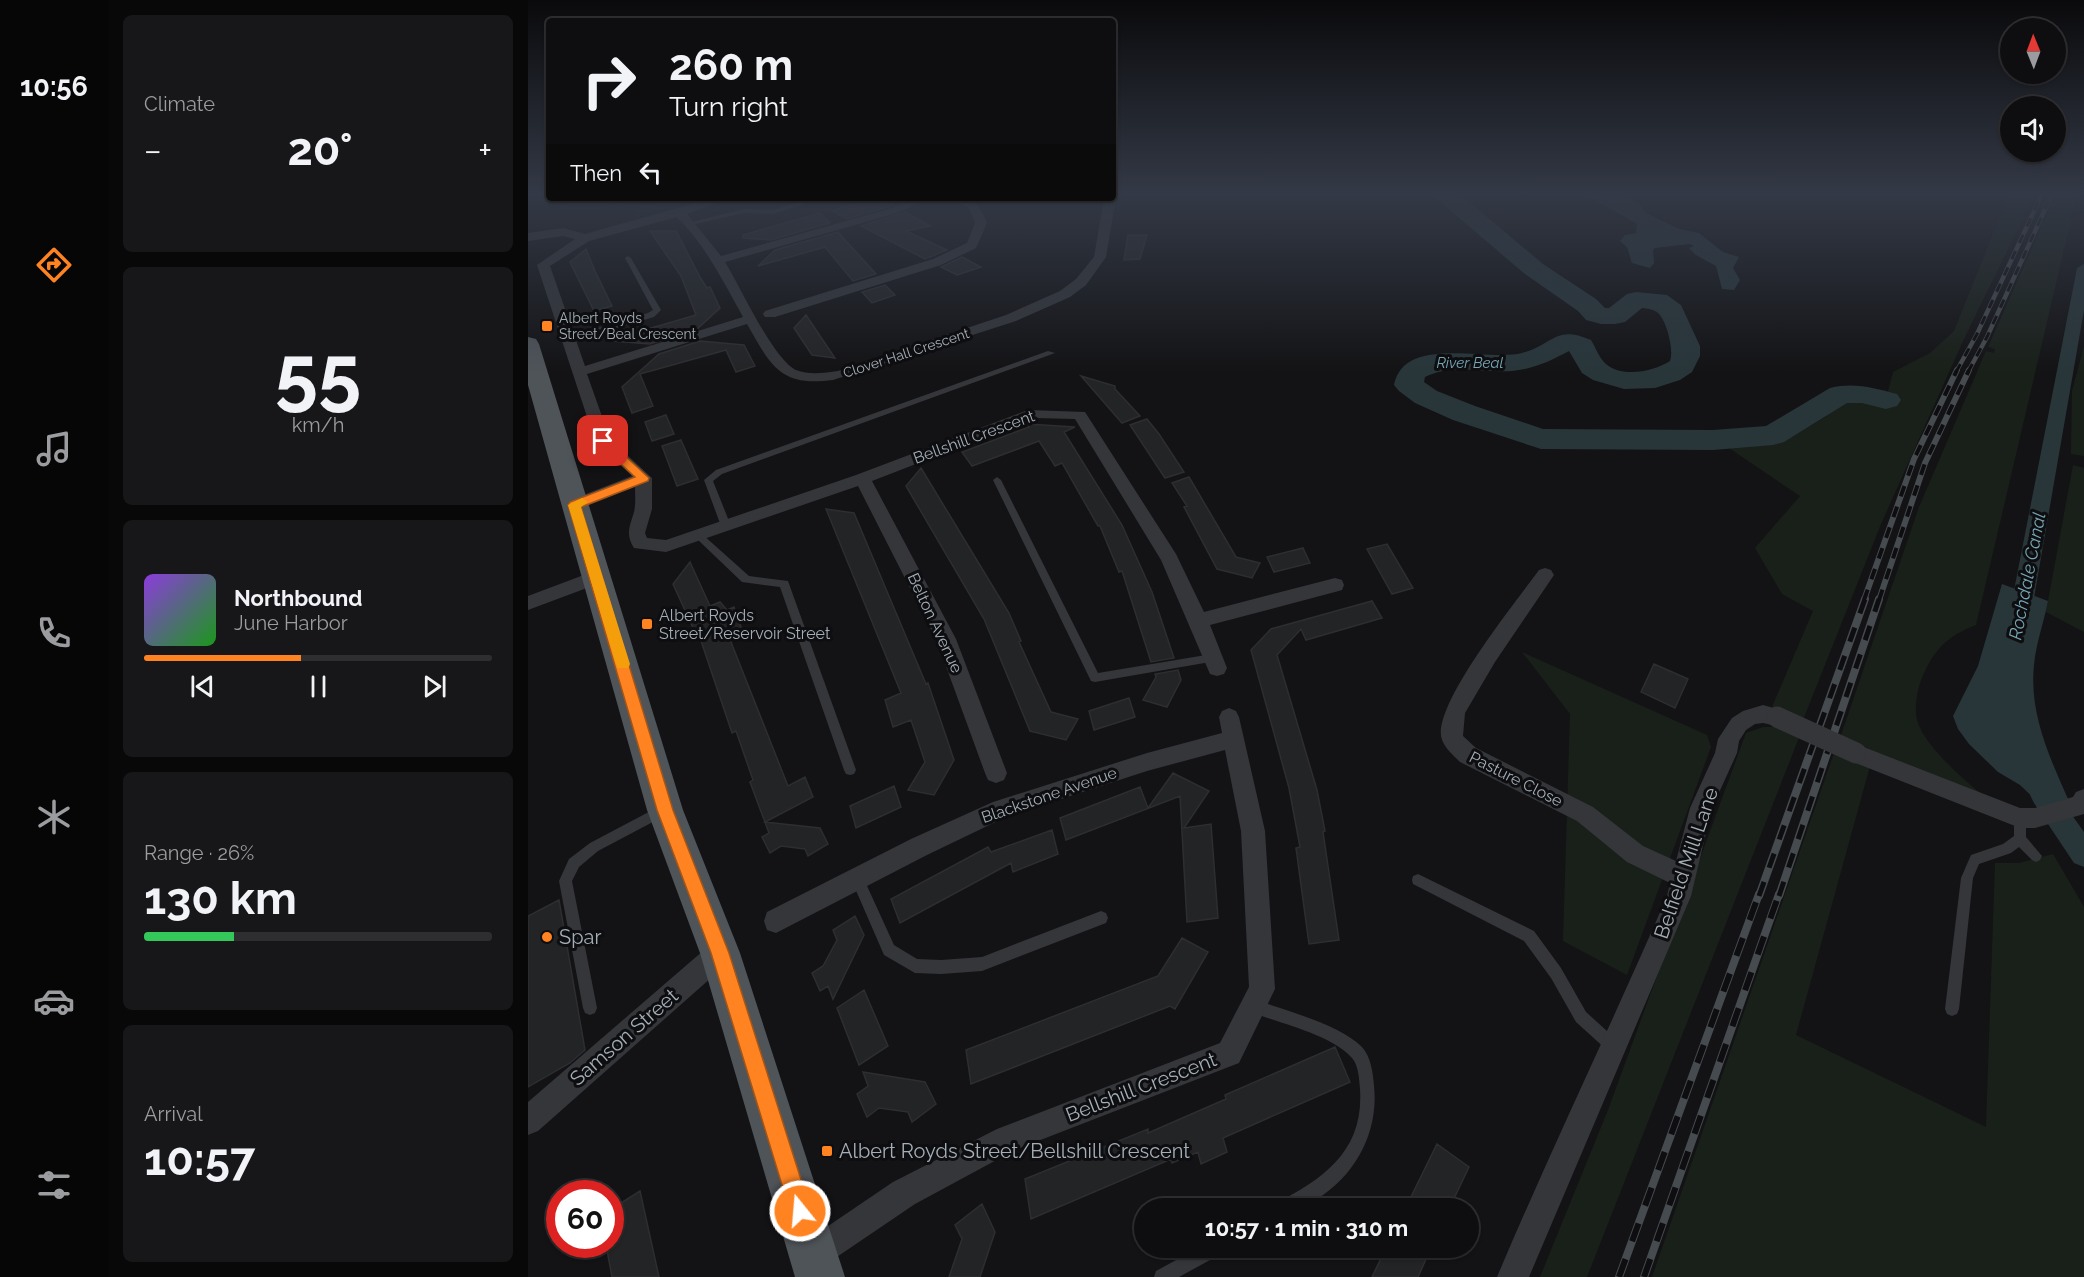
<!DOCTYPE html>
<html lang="en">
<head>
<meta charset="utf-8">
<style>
	body { margin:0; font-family:Raleway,sans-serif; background:#171719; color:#f1f3f6; height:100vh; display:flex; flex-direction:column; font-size:22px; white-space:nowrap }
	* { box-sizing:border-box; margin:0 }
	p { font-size:20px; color:#9b9c9f }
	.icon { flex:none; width:33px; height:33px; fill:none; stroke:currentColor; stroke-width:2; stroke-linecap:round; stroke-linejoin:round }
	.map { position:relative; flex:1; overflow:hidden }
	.sheet { display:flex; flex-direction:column; gap:15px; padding:15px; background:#080809; width:420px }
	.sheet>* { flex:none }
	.guide { position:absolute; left:18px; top:18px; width:570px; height:183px; border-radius:6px; box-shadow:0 2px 4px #0004,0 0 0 2px #2e2e30; background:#0e0e10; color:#f1f3f6; overflow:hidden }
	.needle { width:39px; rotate:359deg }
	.buttons { position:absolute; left:1472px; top:18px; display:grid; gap:12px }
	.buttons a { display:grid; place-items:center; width:66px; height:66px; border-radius:50%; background:#0e0e10; box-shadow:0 2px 4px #0004,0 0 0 2px #2e2e30; font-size:30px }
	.speed { position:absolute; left:18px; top:1180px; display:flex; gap:12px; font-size:30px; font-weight:700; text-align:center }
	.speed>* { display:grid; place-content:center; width:78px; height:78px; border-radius:50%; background:#0e0e10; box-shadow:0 2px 4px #0004,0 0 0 2px #2e2e30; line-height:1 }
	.speed .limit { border:9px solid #d22; background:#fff; color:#111 }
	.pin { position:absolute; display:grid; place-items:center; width:51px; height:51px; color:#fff; margin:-26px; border-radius:12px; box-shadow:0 3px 9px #0006 }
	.me { position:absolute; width:66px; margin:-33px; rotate:343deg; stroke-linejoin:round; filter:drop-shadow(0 0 4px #0008) }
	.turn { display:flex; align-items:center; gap:21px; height:126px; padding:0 24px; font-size:27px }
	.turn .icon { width:78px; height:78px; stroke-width:2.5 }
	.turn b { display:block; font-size:42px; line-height:51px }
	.then { display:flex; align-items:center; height:57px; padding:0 24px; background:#0003; gap:12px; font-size:22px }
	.big { font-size:45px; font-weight:700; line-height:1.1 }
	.sheet .widget { flex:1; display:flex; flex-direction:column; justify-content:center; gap:9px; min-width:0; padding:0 21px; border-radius:9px; background:#171719 }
	.sheet .dial { align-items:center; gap:0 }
	.dial b { font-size:78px; line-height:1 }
	.song { display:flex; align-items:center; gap:18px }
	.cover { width:72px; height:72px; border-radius:9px; background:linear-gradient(135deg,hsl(270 70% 55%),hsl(120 70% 35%)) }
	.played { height:6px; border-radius:3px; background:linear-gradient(90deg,#ff8321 45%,#2e2e30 45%) }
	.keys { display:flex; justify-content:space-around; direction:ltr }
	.heat { display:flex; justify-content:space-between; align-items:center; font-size:33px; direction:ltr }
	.charge { height:9px; border-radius:4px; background:linear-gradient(90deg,#34c759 26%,#2e2e30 0) }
	.trip { position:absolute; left:606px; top:1198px; width:345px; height:60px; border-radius:30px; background:#0e0e10; box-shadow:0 2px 4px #0004,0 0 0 2px #2e2e30; font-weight:700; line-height:60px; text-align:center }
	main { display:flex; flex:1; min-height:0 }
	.dock { display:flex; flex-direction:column; width:108px; justify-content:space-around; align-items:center; background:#060606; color:#9b9c9f }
	.dock .icon { width:42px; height:42px }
	.dock .on { color:#ff8321 }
	.dock b { font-size:27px; color:#f1f3f6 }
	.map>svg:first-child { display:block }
</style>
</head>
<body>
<main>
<nav class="dock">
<b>10:56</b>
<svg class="icon on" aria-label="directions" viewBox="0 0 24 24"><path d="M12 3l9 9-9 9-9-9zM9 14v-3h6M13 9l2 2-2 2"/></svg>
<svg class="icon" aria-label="music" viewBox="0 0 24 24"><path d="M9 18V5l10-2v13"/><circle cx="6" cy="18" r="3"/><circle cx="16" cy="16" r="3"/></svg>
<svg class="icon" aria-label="phone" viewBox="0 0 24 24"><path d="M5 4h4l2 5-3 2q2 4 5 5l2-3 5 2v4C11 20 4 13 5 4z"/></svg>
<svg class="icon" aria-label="climate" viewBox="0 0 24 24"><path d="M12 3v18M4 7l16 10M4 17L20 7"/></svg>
<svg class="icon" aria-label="car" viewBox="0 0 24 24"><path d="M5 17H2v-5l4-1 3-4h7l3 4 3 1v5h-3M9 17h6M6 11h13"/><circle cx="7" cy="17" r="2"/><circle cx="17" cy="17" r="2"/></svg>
<svg class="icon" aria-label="filters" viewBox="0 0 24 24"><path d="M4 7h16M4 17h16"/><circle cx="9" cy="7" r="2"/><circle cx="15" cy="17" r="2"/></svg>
</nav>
<section class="sheet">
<div class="widget"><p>Climate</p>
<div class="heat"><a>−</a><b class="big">20°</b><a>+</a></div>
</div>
<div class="widget dial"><b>55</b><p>km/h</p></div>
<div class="widget">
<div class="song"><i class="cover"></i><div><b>Northbound</b><p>June Harbor</p></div></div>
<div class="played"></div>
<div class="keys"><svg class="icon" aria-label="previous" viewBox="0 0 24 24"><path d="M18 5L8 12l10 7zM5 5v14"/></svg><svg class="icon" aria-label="pause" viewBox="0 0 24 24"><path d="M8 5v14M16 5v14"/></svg><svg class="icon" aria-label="next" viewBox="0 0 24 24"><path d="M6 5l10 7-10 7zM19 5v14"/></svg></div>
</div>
<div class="widget"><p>Range · 26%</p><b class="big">130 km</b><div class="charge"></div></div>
<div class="widget"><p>Arrival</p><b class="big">10:57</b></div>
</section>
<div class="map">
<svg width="1556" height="1277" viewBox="0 0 1556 1277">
	<rect width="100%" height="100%" fill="#131315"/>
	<path fill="#192019" d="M1481 194H1507L1436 339 1353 524 1275 720 1244 707 1285 611 1254 594 1227 548 1272 496 1198 446 1240 445 1264 437 1297 417 1318 399 1327 396 1357 403 1365 372 1402 353 1426 331Z
		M1528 194H1549L1448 625C1424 634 1409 646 1398 669 1391 682 1387 699 1388 714 1390 742 1438 781 1458 798L1312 738 1391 507 1458 351 1466 353 1467 349 1460 347Z
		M44 198H131L57 211 31 209Z
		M145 198H151L157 203 118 216H111L107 213 111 208Z
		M1556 346V456L1543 454 1544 391Z
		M1545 465 1556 468V632L1518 612Z
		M994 652 1179 735 1183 747 1099 975 1035 941 1042 714Z
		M1235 727H1248L1272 735 1059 1277H1012L1080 1110 1218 733Z
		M1307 750 1342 766 1268 1035 1458 1127 1467 863H1491L1525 854 1556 907V1277H1124Z"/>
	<path fill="#28363a" d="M1050 194 1097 196 1112 205 1118 213 1151 229 1171 233 1195 252 1211 257 1205 268 1212 280 1206 290 1194 289 1188 266 1168 255 1161 248 1166 246 1162 244 1127 248 1125 250 1126 263 1122 268 1104 263 1099 247 1092 241 1097 235 1108 233 1109 224 1069 201Z
		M1474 584 1520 601C1516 622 1508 643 1506 665 1501 713 1521 756 1540 799L1513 805 1492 785 1470 772 1441 744 1430 729 1425 716 1450 666Z"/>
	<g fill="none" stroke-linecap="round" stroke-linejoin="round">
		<path fill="#28363a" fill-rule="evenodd" d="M1556 264V310L1502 621 1499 627 1491 629 1483 627 1480 621 1549 268Z
			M1515 783 1524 787 1556 832V867L1546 863 1506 803 1502 795 1506 787Z"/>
		<path fill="#28363a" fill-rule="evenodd" d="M903 194H930L939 200 1015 264 1068 299 1077 308H1081L1099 294 1108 292 1139 295 1153 305 1172 346V356L1164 372 1152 380 1127 388 1096 389 1065 380 1054 373 1041 351C1022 361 1006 369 984 371 955 373 924 363 897 377L896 382 909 391 947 406 1015 429 1185 430 1238 426 1302 388C1326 382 1346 388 1369 394L1373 400 1369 406 1358 409 1334 403H1319L1256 442 1245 445 1185 450 1013 449 925 420 887 403 871 391 866 385C876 334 959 362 994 353 1025 345 1027 324 1063 340 1067 346 1070 355 1075 361 1090 379 1125 372 1142 361 1146 350 1139 324 1132 315 1127 309 1121 309 1114 308L1097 322 1087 324H1073L1058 320 1050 311 997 274Z"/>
	</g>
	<path fill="#232426" stroke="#2d2e31" stroke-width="1.5" d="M343 198H355L366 205 319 219 304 211Z
		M377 212 402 226 378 231 419 250 397 259 333 226Z
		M292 213 302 223 243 240 215 238V235Z
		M122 231H148L172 277 179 288 182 287 192 308 169 329 122 344 85 341V339L168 315 153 276Z
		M310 232 348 274 325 281 297 247 230 266 247 250Z
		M600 235H619L612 259 596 260Z
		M58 249 67 271 84 306 66 311 42 262Z
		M434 257 453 267 429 275 413 267Z
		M357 285 367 295 344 303 334 292Z
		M278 315 307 358 284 355 266 328Z
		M172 341 216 345 227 366 208 372 198 350 112 374 125 406 104 413 94 387 131 354Z
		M553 376 587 386V389L612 416 594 423Z
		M138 415 146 434 124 441 117 422Z
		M619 419 631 434 656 472 637 478 602 425Z
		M499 424 547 427 536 432 594 525 624 592 646 658 623 662 594 571 591 572 572 526H570L534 463 527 466 511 441 444 466 434 452 501 427Z
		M153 440 170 479 149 486 134 446Z
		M393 468 481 613 493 641 491 642 523 712 550 719 538 740 502 731 456 619 378 486Z
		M661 477 708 557 732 563 724 578 689 569 656 507 659 506 644 483Z
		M298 509 326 513 398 684 400 683 426 760 406 795 380 790 397 762 383 720 365 727 357 700 373 693Z
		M859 544 885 588 864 594 839 549Z
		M775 548 782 563 746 572 739 557Z
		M162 562 182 606 192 602 199 610 206 607 213 627 207 629 209 634 201 637 260 786 277 777 285 797 237 822 292 828 300 844 280 856 277 849 253 846 242 853 234 837 241 833 222 782 225 780 208 731 204 733 169 629 166 630 145 584Z
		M844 601 854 618 778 640 773 629 749 655 789 790 797 831 795 832 811 940 781 944 768 848 772 847 761 788 723 650 743 629Z
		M1126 664 1160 679 1147 708 1113 692Z
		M650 670 653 680 639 707 615 700 628 677 627 674Z
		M601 698 607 717 566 730 561 711Z
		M645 773 681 791 656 828 683 824 690 918 659 922 652 796 538 840 532 818 612 787 620 808Z
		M366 786 373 807 328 828 322 806Z
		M524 830 530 854 485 872 483 863 372 923 363 899 460 847 463 852Z
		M31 900 57 1050 42 1063 0 1087V916Z
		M327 916 336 935 305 999 300 986 292 991 284 973 295 966 309 940 305 930Z
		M654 938 680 952 647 1009 642 1006 443 1084 438 1050 630 976Z
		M336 990 360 1046 331 1065 309 1008Z
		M807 1047 822 1082 695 1138 699 1152 673 1164 670 1152 644 1163 643 1159 503 1219 497 1179 620 1129V1133L698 1099 697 1095Z
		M335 1072 397 1082 408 1104 384 1122 380 1112 351 1108 339 1117 329 1094 340 1086Z
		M909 1144 941 1167 921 1209H877Z
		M112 1191 131 1277H84L78 1245H82V1210Z
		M454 1204 467 1232 452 1277H421L434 1239 427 1225Z
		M858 1248H903L890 1277H844Z"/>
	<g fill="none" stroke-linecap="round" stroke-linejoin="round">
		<path fill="#34363a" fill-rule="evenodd" d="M285 198H294L245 214 216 213 163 225 160 223 216 209 245 210Z
			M100 256 103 258 133 310 126 317 42 342H36V338L120 313 125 310 97 258Z
			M520 351 527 353 194 474 185 481 203 526 198 529 193 526 176 480 188 470Z
			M469 477 473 480 570 673 684 654 688 655 689 658 688 661 567 682 563 681 465 480Z
			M171 533 174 534 221 576 260 581 328 770 326 774 322 775 318 774 316 770 252 587 214 582 168 538 166 536Z
			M134 805 138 807 140 811 138 815 70 851 51 867 44 881 69 1008 67 1013 62 1015 57 1013 55 1008 31 881 41 859 62 843Z
			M1492 812 1496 814 1498 818V837L1514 856 1512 860 1508 862 1504 860 1491 847 1483 853 1451 864 1445 878 1431 1009 1429 1014 1424 1016 1419 1014 1417 1009 1433 878 1443 855 1475 844 1486 836V818L1488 814Z
			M329 873 334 875 366 945 389 959 413 960 454 957 573 911 578 913 580 918 578 923 454 971 413 974 387 973 356 955 323 879 324 875Z
			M890 874 1006 931 1033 968 1058 1012 1090 1041 1092 1046 1090 1051 1085 1053 1080 1051 1048 1022 1023 978 996 941 885 884 884 880 885 876Z
			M725 999C756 1010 811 1024 834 1047 843 1057 845 1073 846 1086 851 1131 828 1175 789 1199 783 1202 776 1208 769 1209 762 1210 753 1209 746 1209L748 1203C797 1178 836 1150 832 1089 831 1080 831 1066 824 1058 803 1034 750 1023 720 1011L718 1006 720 1001Z
			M670 1248H695L693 1254 651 1277H626L628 1271Z"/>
		<path fill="#34363a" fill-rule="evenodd" d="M585 195 588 198 578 257 558 285 542 297 488 321 305 380C252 387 243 366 219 324L59 374 82 439 124 478V509L117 533 119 538 138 540 328 475 500 410 557 412 648 554 676 612 807 578 814 580 816 585 814 590 807 592 682 625 699 668 696 674 689 676 682 674 633 560 547 419 507 418 344 481 428 639 479 773 476 780 468 783 460 780 457 773 408 639 330 486 138 552 106 548C97 534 102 526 106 512 108 504 107 495 107 487L46 511 40 509 37 505 40 501 104 476 67 441 9 265 47 239 35 236 0 241V233L35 228 57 234 185 198H202L159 214 193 256 361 209 387 198H403L369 213 197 262C212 286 245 359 268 370 281 375 296 373 310 371L478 315 532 291 548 279 566 257 576 198H585ZM149 217C178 246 195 281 215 317L57 366 22 266 61 241Z
			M421 198C446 198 450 201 459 223L448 248 413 265 247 317H237L235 314 237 311 405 259 439 243 447 223 441 208Z
			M1017 568 1023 570 1026 575 967 662 937 713 935 736 948 748 1065 807 1115 846 1148 861 1162 808 1187 753 1190 739 1204 718 1215 711 1235 705 1256 711 1259 717 1256 723 1249 726 1235 723 1227 724 1218 730 1211 741 1209 753 1184 808 1163 896 1001 1277H969C1023 1149 1084 1024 1139 896L1142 883 1099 862 1049 821 932 762C925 755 915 747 913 736 909 699 987 603 1011 570Z
			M69 570 75 572 78 577 75 582 0 610V596Z
			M701 708 708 711 711 717 737 831 747 989 711 1063 487 1150 387 1204 297 1265 286 1269 275 1265 271 1254 275 1243 365 1182 469 1129 692 1043 721 987 713 831 697 750 619 771 478 817 399 855 248 933 239 930 236 921 239 912 383 839 465 802 619 753 694 733 691 717 694 711Z
			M1328 744 1492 808H1507L1545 797 1548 792 1556 789V814L1507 828H1492L1320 760 1317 753 1320 746Z
			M192 940 201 944 205 953 201 962 10 1131 0 1135V1102L183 944Z"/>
		<path fill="#4f5459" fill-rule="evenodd" d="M0 337 8 339 11 344 155 810 212 953 317 1277H267L172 953 119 810 0 385Z"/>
		<g stroke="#464b4f" stroke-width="4.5">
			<path id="rail-far3" d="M1428 372 1449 334 1514 194
				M1440 372 1459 337 1524 194"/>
		</g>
		<g stroke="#464b4f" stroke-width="6">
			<path id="rail-far2" d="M1336 600 1386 459 1429 370
				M1351 600 1397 463 1441 370"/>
		</g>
		<g stroke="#464b4f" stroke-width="8">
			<path id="rail-far1" d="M1231 896 1337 599
				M1251 896 1351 599"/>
		</g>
		<g stroke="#464b4f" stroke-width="8">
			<path id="rail" d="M1091 1277 1231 894
				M1116 1277 1251 894"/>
		</g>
		<use href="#rail-far3" stroke="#0e0e10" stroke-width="3" stroke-dasharray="9" stroke-linecap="butt"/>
		<use href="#rail-far2" stroke="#0e0e10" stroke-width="4" stroke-dasharray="11" stroke-linecap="butt"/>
		<use href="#rail-far1" stroke="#0e0e10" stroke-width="5" stroke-dasharray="15" stroke-linecap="butt"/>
		<use href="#rail" stroke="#0e0e10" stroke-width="6" stroke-dasharray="19" stroke-linecap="butt"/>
		<path stroke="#34363a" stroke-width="21" d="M1249 717 1328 753"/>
	</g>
	<linearGradient id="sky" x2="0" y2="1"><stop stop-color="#0a0a0c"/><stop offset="0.52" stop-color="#333946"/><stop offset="1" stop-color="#333946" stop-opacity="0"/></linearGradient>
	<rect width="1556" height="373" fill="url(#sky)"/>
	<path fill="#ff8321" stroke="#a65515" stroke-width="1.5" d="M75 438 79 439 121 478 120 481 53 507 145 810 201 953 283 1211 280 1219 272 1222 265 1219 262 1211 183 953 129 810 40 505 42 502 107 477 71 444 69 441Z"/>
	<path fill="#f59e0b" d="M54 498 60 502 53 507 102 664 100 668H90L88 664 40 505Z"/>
	<g fill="#ff8321" stroke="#0e0e10" stroke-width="2">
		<rect x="13" y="320" width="12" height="12" rx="3"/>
		<rect x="113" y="618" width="12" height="12" rx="3"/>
		<circle cx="19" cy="937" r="6"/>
		<rect x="293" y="1145" width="12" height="12" rx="3"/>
	</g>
	<g text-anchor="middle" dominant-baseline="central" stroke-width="6" stroke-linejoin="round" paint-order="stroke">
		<g font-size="14" fill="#a3aeb7" stroke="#0e0e10" text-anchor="start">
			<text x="31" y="318">Albert Royds<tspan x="31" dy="16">Street/Beal Crescent</tspan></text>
		</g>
		<g font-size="14" fill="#a3aeb7" stroke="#0e0e10">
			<text transform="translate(378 353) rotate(-18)">Clover Hall Crescent</text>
		</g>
		<g font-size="15" font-style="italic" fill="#77a6b5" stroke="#0e0e10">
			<text x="942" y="363">River Beal</text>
		</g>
		<g font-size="16" fill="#a3aeb7" stroke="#0e0e10">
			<text transform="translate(446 437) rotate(-20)">Bellshill Crescent</text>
			<text transform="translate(407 623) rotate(65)">Belton Avenue</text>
			<text transform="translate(988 779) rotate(27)">Pasture Close</text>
			<text transform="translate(521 795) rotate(-19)">Blackstone Avenue</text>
		</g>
		<g font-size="16" fill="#a3aeb7" stroke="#0e0e10" text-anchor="start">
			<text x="131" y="615">Albert Royds<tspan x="131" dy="18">Street/Reservoir Street</tspan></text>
		</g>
		<g font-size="18" font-style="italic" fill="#77a6b5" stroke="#0e0e10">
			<text transform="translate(1499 576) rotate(-79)">Rochdale Canal</text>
		</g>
		<g font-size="20" fill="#a3aeb7" stroke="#0e0e10">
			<text transform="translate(1158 863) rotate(-71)">Belfield Mill Lane</text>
			<text transform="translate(96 1037) rotate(-41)">Samson Street</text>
			<text transform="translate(613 1087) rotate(-21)">Bellshill Crescent</text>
		</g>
		<g font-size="20" fill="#a3aeb7" stroke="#0e0e10" text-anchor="start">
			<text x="31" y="937">Spar</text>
			<text x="311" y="1151">Albert Royds Street/Bellshill Crescent</text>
		</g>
	</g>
</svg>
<div class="buttons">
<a><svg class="needle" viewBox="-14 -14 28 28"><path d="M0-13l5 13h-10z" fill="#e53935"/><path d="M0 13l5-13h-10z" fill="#9b9c9f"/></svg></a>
<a><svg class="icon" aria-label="sound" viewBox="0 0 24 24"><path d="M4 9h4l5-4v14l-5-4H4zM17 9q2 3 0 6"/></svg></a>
</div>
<div class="speed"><div class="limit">60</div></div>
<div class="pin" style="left:75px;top:441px;background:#d93025"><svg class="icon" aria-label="arrive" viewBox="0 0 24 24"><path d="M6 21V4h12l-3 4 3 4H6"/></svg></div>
<svg class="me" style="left:272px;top:1211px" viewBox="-20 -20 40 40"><circle r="17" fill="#ff8321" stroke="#fff" stroke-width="3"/><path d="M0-11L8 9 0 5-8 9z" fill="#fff"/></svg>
<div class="trip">10:57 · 1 min · 310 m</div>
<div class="guide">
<div class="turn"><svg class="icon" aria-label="right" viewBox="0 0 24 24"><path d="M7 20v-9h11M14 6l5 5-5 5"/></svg><div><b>260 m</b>Turn right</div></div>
<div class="then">Then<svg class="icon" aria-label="left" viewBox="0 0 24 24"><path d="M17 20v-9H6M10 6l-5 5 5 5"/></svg></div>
</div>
</div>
</main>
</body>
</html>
